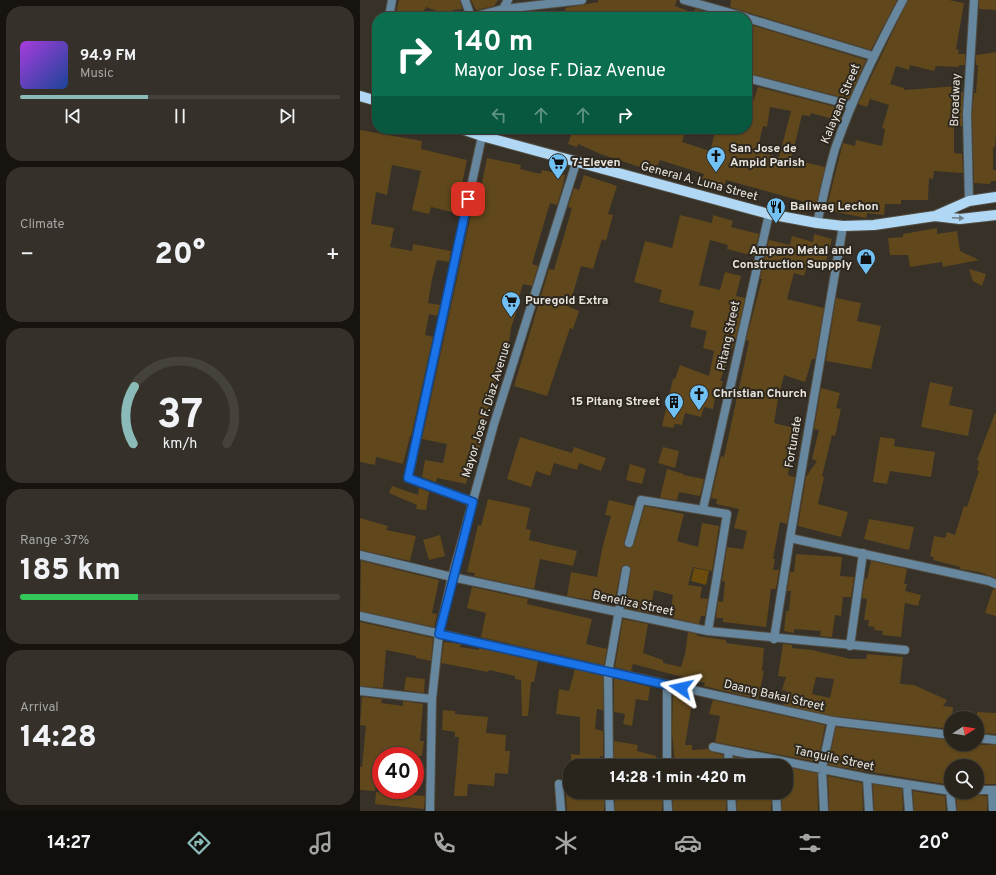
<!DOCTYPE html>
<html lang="en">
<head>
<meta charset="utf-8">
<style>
	body { margin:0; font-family:Overpass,sans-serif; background:#35312a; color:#f1f3f6; height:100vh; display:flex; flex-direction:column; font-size:15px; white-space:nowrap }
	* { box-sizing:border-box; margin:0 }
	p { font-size:13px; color:#a5a5a4 }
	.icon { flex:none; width:22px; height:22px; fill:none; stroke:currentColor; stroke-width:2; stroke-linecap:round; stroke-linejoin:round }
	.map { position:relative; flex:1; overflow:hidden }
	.drawer { display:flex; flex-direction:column; gap:6px; padding:6px; background:#171410; width:360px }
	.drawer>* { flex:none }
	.banner { position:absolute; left:12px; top:12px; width:380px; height:122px; border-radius:16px; box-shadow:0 1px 3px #0004,0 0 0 1px #45423b; background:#0b6e4f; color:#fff; overflow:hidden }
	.needle { width:26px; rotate:78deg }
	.tools { position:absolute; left:584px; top:711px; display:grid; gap:8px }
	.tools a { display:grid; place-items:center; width:40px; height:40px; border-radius:50%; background:#29251d; box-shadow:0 1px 3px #0004,0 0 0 1px #45423b; font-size:20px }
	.speed { position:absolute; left:12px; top:747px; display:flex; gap:8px; font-size:20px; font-weight:700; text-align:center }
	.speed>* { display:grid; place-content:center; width:52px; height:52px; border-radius:50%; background:#29251d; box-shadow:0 1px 3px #0004,0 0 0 1px #45423b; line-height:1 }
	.speed .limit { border:6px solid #d22; background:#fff; color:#111 }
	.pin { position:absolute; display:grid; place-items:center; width:34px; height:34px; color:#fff; margin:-17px; border-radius:8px; box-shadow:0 2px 6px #0006 }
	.me { position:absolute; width:44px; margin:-22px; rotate:281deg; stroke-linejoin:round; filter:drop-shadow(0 0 3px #0008) }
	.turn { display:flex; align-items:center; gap:14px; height:84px; padding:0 16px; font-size:18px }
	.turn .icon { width:52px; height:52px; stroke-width:2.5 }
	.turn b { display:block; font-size:28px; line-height:34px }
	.lanes { display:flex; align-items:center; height:38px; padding:0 16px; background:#0003; justify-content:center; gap:20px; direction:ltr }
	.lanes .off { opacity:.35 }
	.big { font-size:30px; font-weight:800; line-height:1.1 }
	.drawer .widget { flex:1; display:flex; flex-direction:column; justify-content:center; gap:6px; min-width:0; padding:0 14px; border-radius:16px; background:#35312a }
	.drawer .dial { align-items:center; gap:0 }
	.dial svg { height:104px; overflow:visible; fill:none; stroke:#45423b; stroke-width:7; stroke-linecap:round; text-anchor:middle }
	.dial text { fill:#f1f3f6; stroke:none }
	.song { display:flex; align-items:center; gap:12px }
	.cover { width:48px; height:48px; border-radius:6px; background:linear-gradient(135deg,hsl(280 70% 55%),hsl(220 70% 35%)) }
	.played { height:4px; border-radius:2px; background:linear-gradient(90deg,#8bbbb9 40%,#45423b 40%) }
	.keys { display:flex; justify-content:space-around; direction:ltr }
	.heat { display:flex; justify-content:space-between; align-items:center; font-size:22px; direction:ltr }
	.charge { height:6px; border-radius:3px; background:linear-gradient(90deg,#34c759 37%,#45423b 0) }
	.trip { position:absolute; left:203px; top:759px; width:230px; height:40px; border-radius:16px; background:#29251d; box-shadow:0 1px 3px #0004,0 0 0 1px #45423b; font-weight:800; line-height:40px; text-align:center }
	.tab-bar { display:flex; height:64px; justify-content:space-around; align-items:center; background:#100f0c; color:#a5a5a4 }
	.tab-bar .icon { width:28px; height:28px }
	.tab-bar .current { color:#8bbbb9 }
	.tab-bar b { font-size:18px; color:#f1f3f6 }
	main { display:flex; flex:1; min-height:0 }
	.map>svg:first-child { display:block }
</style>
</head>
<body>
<main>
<section class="drawer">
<div class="widget">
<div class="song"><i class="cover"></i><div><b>94.9 FM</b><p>Music</p></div></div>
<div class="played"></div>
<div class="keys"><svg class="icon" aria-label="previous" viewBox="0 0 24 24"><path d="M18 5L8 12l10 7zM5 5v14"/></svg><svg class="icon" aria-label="pause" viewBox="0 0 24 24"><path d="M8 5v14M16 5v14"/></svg><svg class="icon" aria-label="next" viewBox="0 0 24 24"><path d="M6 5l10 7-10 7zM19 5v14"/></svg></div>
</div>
<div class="widget"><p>Climate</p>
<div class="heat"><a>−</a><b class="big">20°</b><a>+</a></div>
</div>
<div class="widget dial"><svg viewBox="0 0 100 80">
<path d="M14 69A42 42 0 1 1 86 69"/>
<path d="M14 69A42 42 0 0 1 15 25" stroke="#8bbbb9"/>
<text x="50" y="56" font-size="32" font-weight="700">37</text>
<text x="50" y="72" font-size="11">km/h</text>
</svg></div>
<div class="widget"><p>Range · 37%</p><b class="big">185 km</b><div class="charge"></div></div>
<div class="widget"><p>Arrival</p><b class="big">14:28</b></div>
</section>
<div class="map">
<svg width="636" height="811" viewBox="0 0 636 811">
	<rect width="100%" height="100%" fill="#373127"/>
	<path fill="#6b4c0c" d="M334 568 349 571 346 585 331 581Z"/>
	<path fill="#60481c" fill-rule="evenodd" d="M39 0H100L102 9 93 10 91 16 66 7 61 17H35Z
		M111 0H138L134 6 116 10Z
		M238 0H317L315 6 334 13 335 9 350 13 349 17H206L205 8 238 2Z
		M371 0H537L511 50 370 7Z
		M548 0H589L604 3 596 49 599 50 598 54H605V65H599V67L576 66 574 71 550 65 549 70 536 66 530 84 544 88V90L598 86V92H603L602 126H594V153L602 154 603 173 574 171 573 179 569 178 568 200H541V204H525L524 215 507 213 506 218 466 210 483 143 495 146 496 140 522 146 525 129 522 128 529 105 510 99 507 107 498 104Z
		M619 0H636V10L619 9Z
		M388 24 506 60 489 99 387 73Z
		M636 52V132L635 147H633V170H636V181H631L630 184 614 183 612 114 614 93H616L618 65H616V55Z
		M398 87 484 109 480 121 451 113 450 116 442 115 431 159 465 167 456 205 366 180 364 186 342 179 344 174 300 160 297 167 288 164 286 169 243 155 218 144 217 147 208 144 213 129H326L322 142 350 151 356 129H387V122L389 123 392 105ZM410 107 431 111 419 157 397 152 403 126 407 127Z
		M0 130 62 141 61 149 107 160 101 189 105 190 100 214 71 207 69 214 52 210 61 171 32 165 27 195 16 192 11 224 34 228 30 247 52 251 53 244 91 251 89 262 77 260 72 279 68 303 80 305 77 316 69 314 65 335 73 337 51 436H50L43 464 16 457 15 465 0 462Z
		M127 158 161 165 160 169 181 174 182 170 205 175 203 185 197 205 190 203 172 264 178 266 172 286 163 284 156 307H158L151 328 148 350 142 349 136 369H138L133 394 119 450 114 449 106 484 77 478 76 482 62 477 65 460 83 463 87 444 62 439 116 192 120 193Z
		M224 175 257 186 248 214 253 215 246 241 242 239 233 269 221 266 209 307 219 311 213 329 210 328 187 396 154 386 189 269 194 270 212 208 208 207 214 188 219 190Z
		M320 215 352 223 353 215 373 221 371 227 399 234 394 256 367 249 368 245 350 240 339 285 360 290 365 272 381 276 376 296 385 298 376 338 360 381H363L358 399 355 398 353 409 344 407 341 417 325 413 322 425 315 424 313 428 302 426 313 379H315L320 365 349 376 354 351 343 348 347 331 330 327 334 311 299 302 302 290 274 282 285 241 312 248Z
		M577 228V234L597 231 600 251 619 260 583 267 582 262 550 267 548 255H530L528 238 543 237V234Z
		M454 234 472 239 465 266 448 262 444 276 434 273 427 299 464 308 455 359H452L445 382 424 375 418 399 414 423 438 429 428 474 429 476 435 477 427 524 420 522 413 559H415L413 570H419L416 589H411L406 627 363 622V618H356L358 601 363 602 365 582 362 581 367 547 383 549 387 531 374 528 379 509 356 504 357 499 351 498 361 456 364 457 384 365 389 341 386 340 402 279H400L409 240 430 245 432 236 453 242Z
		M609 269 626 274 622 286 613 281Z
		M476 298 501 303 497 321 521 326 511 369 466 361Z
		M570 382 593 387 589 405 613 410 608 436 561 427Z
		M461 388 480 393 476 408 481 409 475 436 472 435 462 476 464 477 458 504 488 512 481 537 438 526 446 477 457 461 452 459 459 430 454 429Z
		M635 413H636V578L619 572 600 569V567L573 560 574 557 570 556 574 536 585 538 587 532 595 535 604 506 607 507 619 471 617 470 619 461 617 460Z
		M160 437 212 453 214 447 246 458 241 471 219 463 217 470 194 463 190 476 176 471 171 487 147 479Z
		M520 437 535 439 534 446 575 452 571 477 530 471 527 484 513 482Z
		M303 447 319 451 315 468 298 463Z
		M270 464 286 469 282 484 266 480Z
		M307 469 324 474 323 475 344 479 340 496 319 492 317 500 300 498Z
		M32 486 58 495 59 488 69 492 66 510 56 509 57 505 29 493Z
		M128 499 170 508 166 529 171 530 169 540 217 551 213 566 180 559 174 589 114 576 115 573 107 572 118 525 121 526Z
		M249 500 274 506 264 542 265 547 268 548 274 544 285 506 324 514 317 541 338 547 342 523 359 526 352 571 333 567 328 585 342 587 340 598 348 599 345 616H341L339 624 313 618 315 611 311 610 313 595 294 590 290 613 265 608 271 571 267 565H264L261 569 254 604 207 596 211 572 237 577 242 549 251 516 245 515Z
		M0 518 28 526 26 530 56 536 50 561 0 550Z
		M509 519 554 527 549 550 504 539Z
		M80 535 85 556 69 560 63 540Z
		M436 554 482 557 480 576 494 577 491 597H483L481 616 475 615 472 637 460 636 461 631 434 629V633L424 631 426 611H429L431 591H427L430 572H434Z
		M1 561 79 580 72 613 77 614 74 627 0 611Z
		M511 561 547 569 544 584H547L545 591 561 595 558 606 545 603 541 637 522 635 523 631 514 630 515 627 508 626 509 620H504L507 599 502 598 505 578 507 579Z
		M112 587 168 599 167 604 232 619 226 644 247 649 244 665 121 637 126 613 107 608Z
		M633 589H636V616L625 613Z
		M263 619 288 624 283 653 303 660V663L321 667 325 654 328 632 337 634V636L366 640V643L404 648 402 671H404L398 699 344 686 345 683 273 664 271 671 255 667Z
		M0 622 73 638 71 661 56 658V656L26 650 23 688 0 686Z
		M84 642 101 644 100 647 119 650V648L178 661 174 682H171L168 716H162L161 680 155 679V676L129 670 128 672 81 663Z
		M423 644 432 645V648L452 650 490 659H506L507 654 543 657 540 684 554 685 587 700 583 706 593 707 591 729 473 716 423 705 427 691 422 690 426 677 418 676ZM456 677 474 679 470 698 452 694Z
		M215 669 243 676V710L237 709 235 729 243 731V757L240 756V766H211V754L220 755V717L196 714 199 689 209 691Z
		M46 677 65 679 64 693 44 690Z
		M254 678 290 687 288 701 276 699 272 726 263 724 265 714 254 712Z
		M313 691 333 696 325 745H332V750L348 749 352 752 363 755V766H315L312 731Z
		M2 697 22 699 21 703 43 706V701L63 704 60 741H64L62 756H18L15 791 0 790V767H2L6 726 0 725Z
		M353 700 465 725 458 762 355 742 360 716 349 714Z
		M83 710 95 711V714L128 717 126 733 146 735 145 751H150L148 774 135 773 134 786 108 784 107 796H94L99 737H95V732L82 730Z
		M617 712 636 713V734L617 733Z
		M476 727 591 740V744L636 745V784H617V766H591V785L468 765Z
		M254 741 278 745 277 751 296 756V766L265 764 266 761 254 759Z
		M374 757 420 766H374Z
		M426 767 457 773 458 811H422V792H426Z
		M468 776 502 783 503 811H469Z
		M513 784 542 789 543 811H514Z
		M553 791 585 796 586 811H554Z
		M16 792 65 796 64 809 15 804Z
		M206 792H244V811H207Z
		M255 792H300V795H302V811H255Z
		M322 792H348L349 794 366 792V811H313V794Z
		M377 792H411V811H377Z
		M612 793 617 795 627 796V811H597L596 796Z"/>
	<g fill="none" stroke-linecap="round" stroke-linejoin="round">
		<g stroke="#534e44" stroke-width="10">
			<path id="minor" d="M105 0 111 17
				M324 0 385 17
				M143 9 148 0
				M29 17 32 0
				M112 17 143 9 222 0
				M387 18 513 56
				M387 78 491 105
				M609 201 607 114 614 0
				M457 223C463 199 468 173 475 149 493 97 517 49 543 0
				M113 502 48 478 122 136
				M343 509 409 214
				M430 538 629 581 636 584
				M269 543 281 500 367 514 348 631
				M0 555 92 577 348 631 545 650
				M414 639 430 538 483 226
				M490 646 503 553
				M307 685V766
				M0 691 72 699
				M353 747 507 778 591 791
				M368 750 369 766
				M249 766 248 673 266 570
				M507 778 509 811
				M199 784 201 811
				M547 785 549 811
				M617 790H636
				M632 790 633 811
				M590 791 592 811
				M249 792 250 811
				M307 792 308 811
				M371 792 372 811
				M416 792 417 811
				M464 811 462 768 472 721"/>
		</g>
		<g stroke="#534e44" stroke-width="10">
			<path id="tertiary" d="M0 616 472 721 591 735
				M617 738 636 740
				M70 811 72 699 79 634 92 577 134 424 216 163"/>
		</g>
		<g stroke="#534e44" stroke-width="12">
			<path id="primary" d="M0 96 17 101
				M102 129 122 136 409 214 457 223 483 226 514 225 575 216 609 201 636 197
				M575 216 600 219 636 215"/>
		</g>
		<use href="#minor" stroke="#66879e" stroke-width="8"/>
		<use href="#tertiary" stroke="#66879e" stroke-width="8"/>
		<use href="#primary" stroke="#b0d8f5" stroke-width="10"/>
	</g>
	<defs><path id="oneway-solid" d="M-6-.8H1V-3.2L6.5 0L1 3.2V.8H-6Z"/></defs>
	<use fill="#6e808a" href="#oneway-solid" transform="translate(598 218) rotate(2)"/>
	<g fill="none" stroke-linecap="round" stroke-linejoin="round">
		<g stroke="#114b97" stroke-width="10">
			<path id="route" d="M108 199 48 478 113 502 79 634 321 688"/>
		</g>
		<use href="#route" stroke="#1a73e8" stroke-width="7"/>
	</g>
	<defs>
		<g id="church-pin" transform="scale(1)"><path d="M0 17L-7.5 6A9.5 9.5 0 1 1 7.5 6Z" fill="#72c1f5" stroke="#2d271e"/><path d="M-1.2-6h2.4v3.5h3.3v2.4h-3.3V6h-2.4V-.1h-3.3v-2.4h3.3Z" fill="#111"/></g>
		<g id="supermarket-pin" transform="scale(1)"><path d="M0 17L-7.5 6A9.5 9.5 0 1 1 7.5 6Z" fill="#72c1f5" stroke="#2d271e"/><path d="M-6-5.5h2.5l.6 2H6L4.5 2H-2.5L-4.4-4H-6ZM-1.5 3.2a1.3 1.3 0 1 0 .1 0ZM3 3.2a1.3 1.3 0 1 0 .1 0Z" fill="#111"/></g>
		<g id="restaurant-pin" transform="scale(1)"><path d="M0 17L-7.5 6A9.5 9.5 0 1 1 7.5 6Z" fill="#72c1f5" stroke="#2d271e"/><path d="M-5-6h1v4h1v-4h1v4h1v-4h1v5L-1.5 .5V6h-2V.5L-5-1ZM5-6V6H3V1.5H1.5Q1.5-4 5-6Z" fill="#111"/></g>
		<g id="shop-pin" transform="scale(1)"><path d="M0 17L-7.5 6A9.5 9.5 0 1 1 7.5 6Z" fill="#72c1f5" stroke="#2d271e"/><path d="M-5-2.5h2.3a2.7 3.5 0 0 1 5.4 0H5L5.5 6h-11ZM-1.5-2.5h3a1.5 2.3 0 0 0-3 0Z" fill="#111"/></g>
		<g id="building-pin" transform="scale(1)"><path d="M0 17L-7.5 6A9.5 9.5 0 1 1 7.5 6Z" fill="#72c1f5" stroke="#2d271e"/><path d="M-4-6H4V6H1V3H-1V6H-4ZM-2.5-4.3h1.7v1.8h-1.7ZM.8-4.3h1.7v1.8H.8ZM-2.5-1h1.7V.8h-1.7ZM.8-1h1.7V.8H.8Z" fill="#111"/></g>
	</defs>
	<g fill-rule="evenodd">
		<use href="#church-pin" x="356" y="156"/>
		<use href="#supermarket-pin" x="198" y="163"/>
		<use href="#restaurant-pin" x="416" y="207"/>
		<use href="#shop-pin" x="506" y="258"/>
		<use href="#supermarket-pin" x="151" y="301"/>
		<use href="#church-pin" x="339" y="394"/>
		<use href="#building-pin" x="314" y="402"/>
	</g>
	<g text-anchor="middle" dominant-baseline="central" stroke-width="4" stroke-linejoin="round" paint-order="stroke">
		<g font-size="12" fill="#e8e5df" stroke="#2d271e">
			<text transform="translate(596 100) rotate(-88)">Broadway</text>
			<text transform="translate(481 104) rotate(-68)">Kalayaan Street</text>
			<text transform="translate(339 182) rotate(15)">General A. Luna Street</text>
			<text transform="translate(369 336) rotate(-78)">Pitang Street</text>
			<text transform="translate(127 410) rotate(-73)">Mayor Jose F. Diaz Avenue</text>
			<text transform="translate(434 442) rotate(-80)">Fortunate</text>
			<text transform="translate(273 604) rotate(12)">Beneliza Street</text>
			<text transform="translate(414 696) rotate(13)">Daang Bakal Street</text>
			<text transform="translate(474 759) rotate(12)">Tanguile Street</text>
		</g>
		<g font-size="12" font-weight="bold" fill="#e8e5df" stroke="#2d271e" text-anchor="start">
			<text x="370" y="149">San Jose de<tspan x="370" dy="14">Ampid Parish</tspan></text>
			<text x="212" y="163">7-Eleven</text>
			<text x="430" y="207">Baliwag Lechon</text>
			<text x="492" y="251" text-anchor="end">Amparo Metal and<tspan x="492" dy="14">Construction Suppply</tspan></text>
			<text x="165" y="301">Puregold Extra</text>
			<text x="353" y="394">Christian Church</text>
			<text x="300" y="402" text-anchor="end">15 Pitang Street</text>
		</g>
	</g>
</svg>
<div class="tools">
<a><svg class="needle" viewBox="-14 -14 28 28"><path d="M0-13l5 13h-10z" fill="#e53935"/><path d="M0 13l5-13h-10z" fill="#a5a5a4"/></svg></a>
<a><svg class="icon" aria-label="search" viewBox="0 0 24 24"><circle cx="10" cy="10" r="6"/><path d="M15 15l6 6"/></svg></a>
</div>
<div class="speed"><div class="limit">40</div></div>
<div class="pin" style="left:108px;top:199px;background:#d93025"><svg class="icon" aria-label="arrive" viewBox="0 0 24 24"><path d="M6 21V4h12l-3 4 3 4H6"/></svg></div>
<svg class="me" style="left:321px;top:688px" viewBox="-20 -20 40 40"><path d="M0-17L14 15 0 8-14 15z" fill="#1a73e8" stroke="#fff" stroke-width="4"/></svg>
<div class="trip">14:28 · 1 min · 420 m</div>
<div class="banner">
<div class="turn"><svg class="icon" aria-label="right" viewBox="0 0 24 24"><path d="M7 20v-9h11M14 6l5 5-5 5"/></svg><div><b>140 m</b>Mayor Jose F. Diaz Avenue</div></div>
<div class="lanes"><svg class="icon off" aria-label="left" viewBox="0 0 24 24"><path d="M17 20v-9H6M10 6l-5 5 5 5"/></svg><svg class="icon off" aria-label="ahead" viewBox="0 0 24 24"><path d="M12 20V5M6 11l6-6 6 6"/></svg><svg class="icon off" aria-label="ahead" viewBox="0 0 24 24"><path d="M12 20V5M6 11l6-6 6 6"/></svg><svg class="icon" aria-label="right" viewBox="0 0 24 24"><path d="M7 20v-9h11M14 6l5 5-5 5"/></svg></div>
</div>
</div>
</main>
<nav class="tab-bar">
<b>14:27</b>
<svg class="icon current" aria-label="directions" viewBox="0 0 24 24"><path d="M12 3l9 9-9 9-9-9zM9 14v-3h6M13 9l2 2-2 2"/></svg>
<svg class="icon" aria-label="music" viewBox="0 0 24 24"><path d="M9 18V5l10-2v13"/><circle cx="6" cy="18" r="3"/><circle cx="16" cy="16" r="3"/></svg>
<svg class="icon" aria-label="phone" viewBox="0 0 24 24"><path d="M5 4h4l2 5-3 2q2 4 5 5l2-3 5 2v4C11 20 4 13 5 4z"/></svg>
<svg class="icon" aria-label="climate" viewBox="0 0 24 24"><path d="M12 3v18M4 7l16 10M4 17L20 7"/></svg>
<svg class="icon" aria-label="car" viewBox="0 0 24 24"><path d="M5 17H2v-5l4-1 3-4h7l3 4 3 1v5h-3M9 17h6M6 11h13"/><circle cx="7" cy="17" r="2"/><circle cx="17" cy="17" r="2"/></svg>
<svg class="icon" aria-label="filters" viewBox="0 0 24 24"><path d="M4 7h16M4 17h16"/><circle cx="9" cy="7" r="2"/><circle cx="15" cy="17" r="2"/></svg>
<b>20°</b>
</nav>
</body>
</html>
